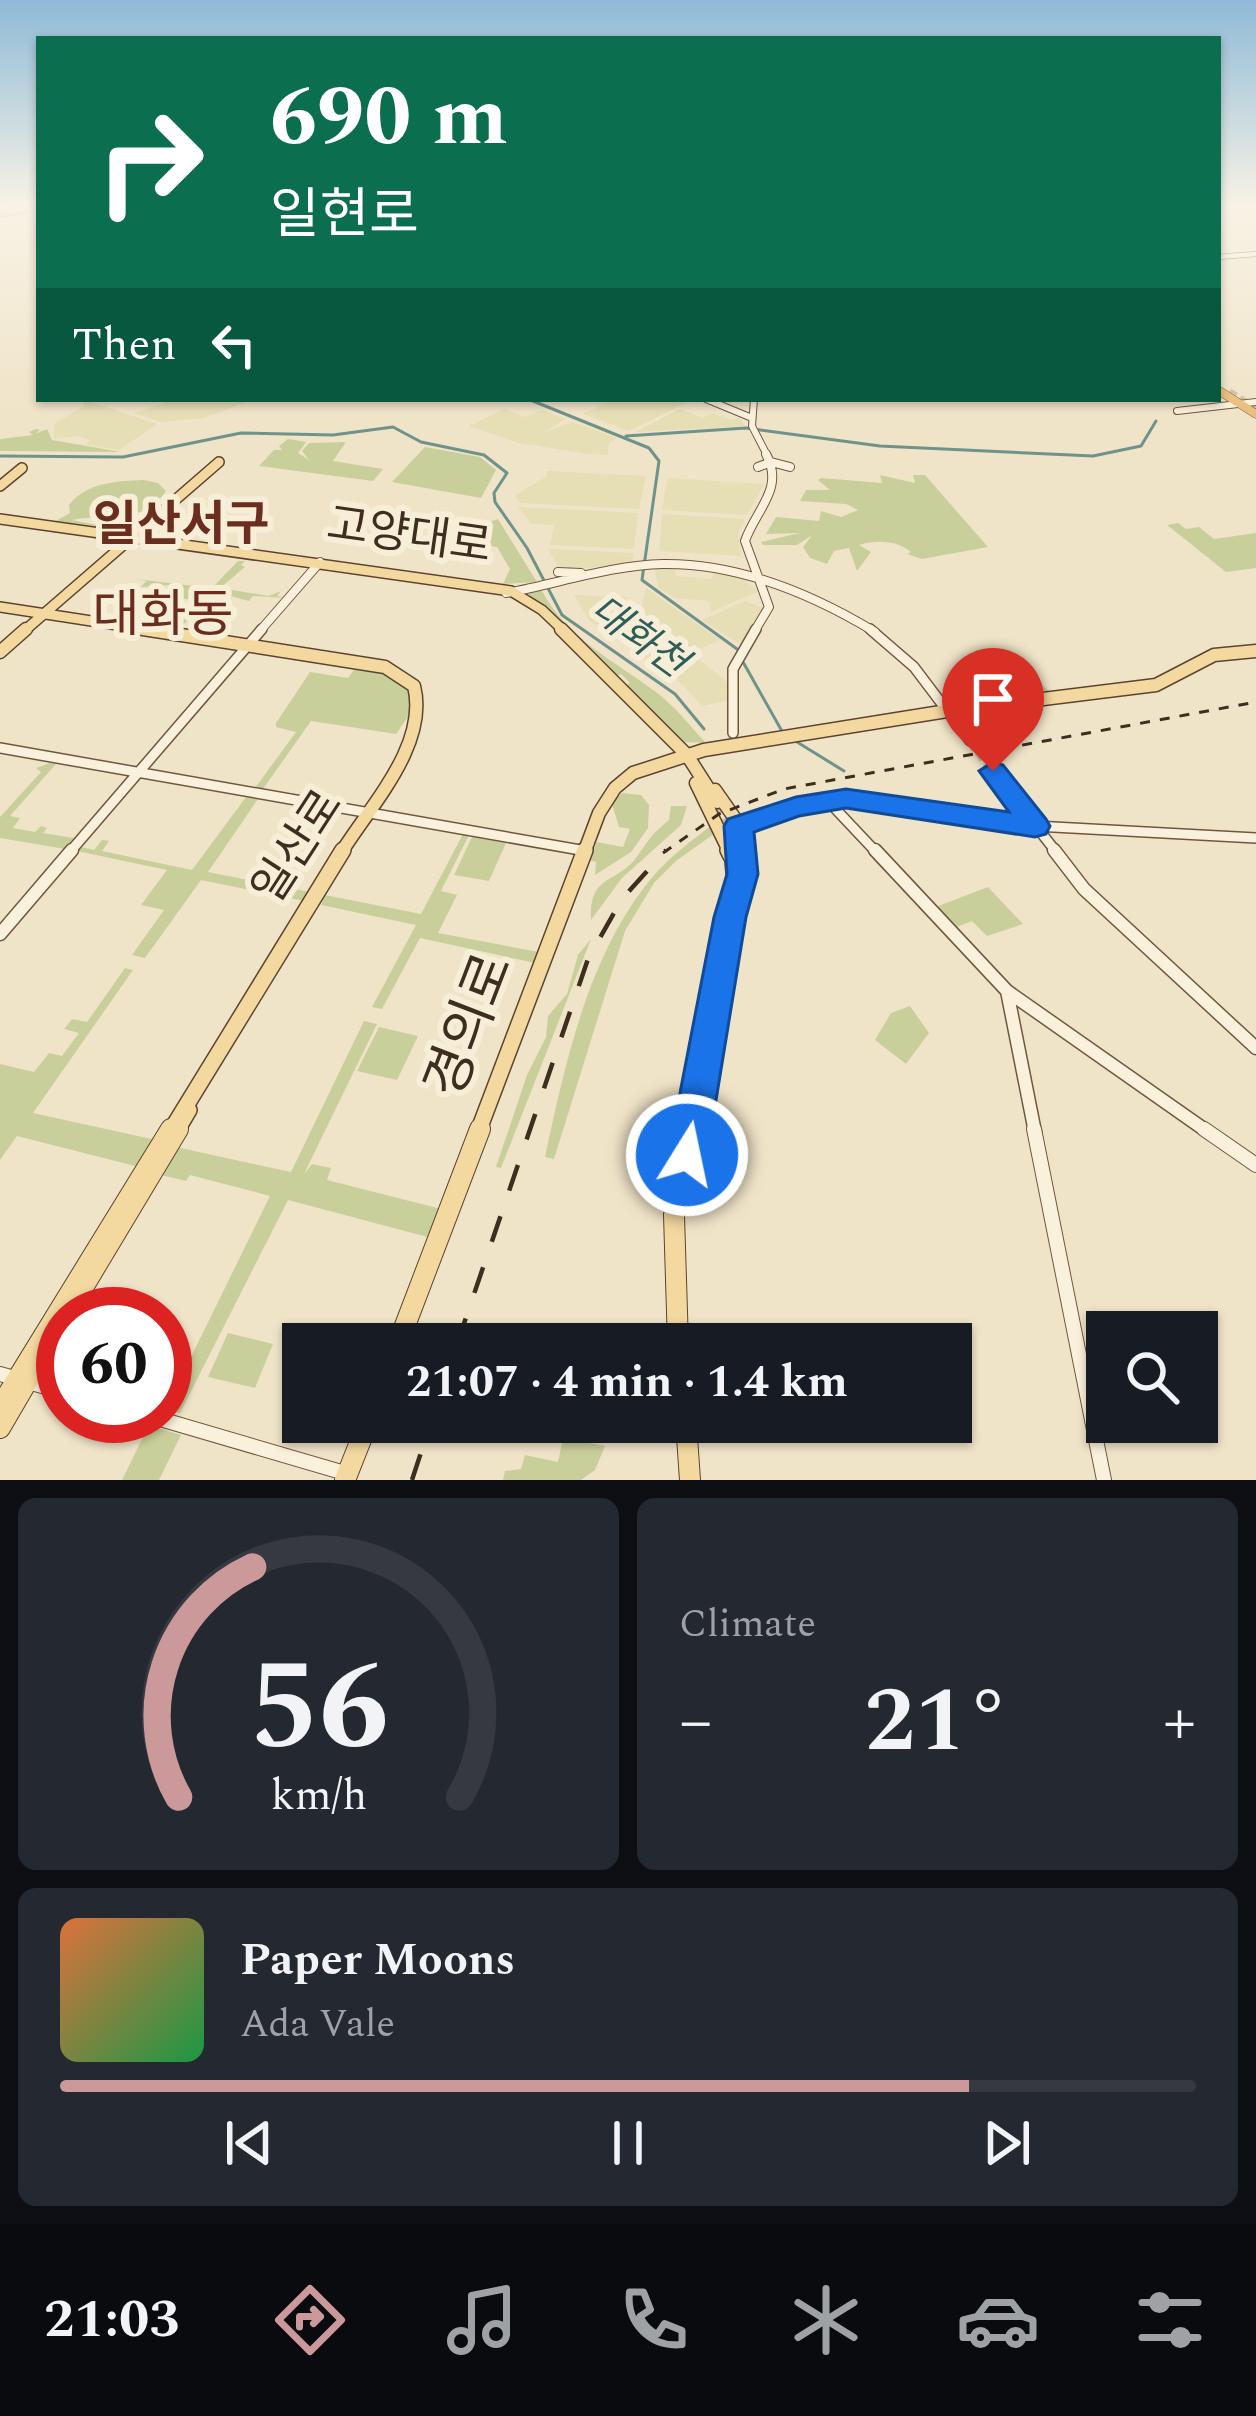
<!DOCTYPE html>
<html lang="en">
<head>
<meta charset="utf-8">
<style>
	body { margin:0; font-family:Spectral,"Noto Sans KR",serif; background:#242831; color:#f1f3f6; height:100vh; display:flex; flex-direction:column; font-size:45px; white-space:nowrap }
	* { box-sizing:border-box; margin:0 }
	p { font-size:39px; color:#9ea1a6 }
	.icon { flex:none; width:66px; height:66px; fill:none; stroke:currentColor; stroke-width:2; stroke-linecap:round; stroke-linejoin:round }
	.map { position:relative; height:1480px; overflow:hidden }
	.details { display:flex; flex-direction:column; gap:18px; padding:18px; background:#0d0f14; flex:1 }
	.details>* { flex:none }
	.guide { position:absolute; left:36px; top:36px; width:1185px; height:366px; border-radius:0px; box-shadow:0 3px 9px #0004; background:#0b6e4f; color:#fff; overflow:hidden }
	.buttons { position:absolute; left:1086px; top:1311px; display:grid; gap:24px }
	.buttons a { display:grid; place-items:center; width:132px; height:132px; border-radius:0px; background:#171b24; box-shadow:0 3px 9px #0004; font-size:60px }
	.speed { position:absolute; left:36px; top:1287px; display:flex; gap:24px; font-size:60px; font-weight:700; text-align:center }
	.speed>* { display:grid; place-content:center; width:156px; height:156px; border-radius:50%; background:#171b24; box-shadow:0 3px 9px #0004; line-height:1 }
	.speed .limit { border:18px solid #d22; background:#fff; color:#111 }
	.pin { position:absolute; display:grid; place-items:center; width:102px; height:102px; color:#fff; margin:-123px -51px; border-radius:50% 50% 50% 0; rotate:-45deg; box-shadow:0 0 12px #0007 }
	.pin .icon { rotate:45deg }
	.me { position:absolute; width:132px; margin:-66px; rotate:10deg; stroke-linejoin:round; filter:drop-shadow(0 0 9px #0008) }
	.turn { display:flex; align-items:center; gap:42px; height:252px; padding:0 36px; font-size:54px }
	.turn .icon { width:156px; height:156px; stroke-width:2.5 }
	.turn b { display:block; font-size:84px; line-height:102px }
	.then { display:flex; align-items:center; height:114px; padding:0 36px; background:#0003; gap:24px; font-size:45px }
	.big { font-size:90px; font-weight:700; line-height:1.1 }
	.details .tile { flex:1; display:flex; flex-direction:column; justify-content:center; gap:18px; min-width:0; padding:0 42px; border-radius:18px; background:#242831 }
	.details .dial { align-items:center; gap:0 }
	.dial svg { height:312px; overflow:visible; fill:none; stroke:#363941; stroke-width:7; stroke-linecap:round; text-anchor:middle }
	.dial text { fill:#f1f3f6; stroke:none }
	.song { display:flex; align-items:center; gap:36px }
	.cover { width:144px; height:144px; border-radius:18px; background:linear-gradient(135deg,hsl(20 70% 55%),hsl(140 70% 35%)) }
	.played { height:12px; border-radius:6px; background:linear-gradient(90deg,#cc999b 80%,#363941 80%) }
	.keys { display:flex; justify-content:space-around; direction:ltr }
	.heat { display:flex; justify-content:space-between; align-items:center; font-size:66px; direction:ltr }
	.details .tiles { flex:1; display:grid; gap:18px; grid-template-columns:1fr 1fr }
	.tile:last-child { grid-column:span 2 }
	.trip { position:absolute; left:282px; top:1323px; width:690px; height:120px; border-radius:0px; background:#171b24; box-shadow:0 3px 9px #0004; font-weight:700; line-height:120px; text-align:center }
	.menu { display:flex; height:192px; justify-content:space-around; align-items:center; background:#090b0e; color:#9ea1a6 }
	.menu .icon { width:84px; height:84px }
	.menu .on { color:#cc999b }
	.menu b { font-size:54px; color:#f1f3f6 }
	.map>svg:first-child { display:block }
</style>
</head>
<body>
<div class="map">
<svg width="1256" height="1480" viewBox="0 0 1256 1480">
	<rect width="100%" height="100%" fill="#f0e4c8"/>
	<path fill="#e6deb5" d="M175 399H254L204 418 161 422 134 413Z
		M614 399H694L629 431 584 414Z
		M84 400 103 406 157 424 119 450 85 444 91 440 78 436 54 439V424L84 406Z
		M505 409 525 417 542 410 565 419 543 433 573 422 617 438 609 443 608 455 588 454 519 443 469 426Z
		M680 409 703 418 713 413 731 420 739 417 745 426 635 432Z
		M547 471 646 476 639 509 520 503 515 495 546 477Z
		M668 478 764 484 747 515 662 510Z
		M518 507 638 513 634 549 550 545 554 525 532 524Z
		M662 514 745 519 738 534 741 556 659 551Z
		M548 549H551L634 553 632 563 561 571Z
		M674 567 676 576 711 579 715 570 737 575 759 591 711 612 709 601 674 598 659 588 654 568Z
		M646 588 720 640 691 653 727 682 730 700 702 706 683 685 630 649Z
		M574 595 627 597 620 642 590 621Z
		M745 601 764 608 742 645 702 620Z"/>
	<path fill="#c9cf9b" d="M36 429 40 430 35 434 47 429 52 440 121 452 0 451V439L33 435 29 432Z
		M288 439 306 442 298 453 309 460 302 451 309 443 346 442 333 461 383 469 373 481 259 466 274 450H282L279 446Z
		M425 447 480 457 496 470 481 498 392 482Z
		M880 475 915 483 913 475H925L988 547 922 559 907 554 911 552C896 540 876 540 859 545L871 552 857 571 849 548 834 551 827 564 810 558 803 547 812 535 797 545H763L761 542 800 533 766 534 776 517 819 521 821 511 841 517 858 510 846 504 800 501 806 490H830L818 480 821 478 882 483Z
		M144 480 158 483 166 491C143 526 104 513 72 520L96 525 137 517 143 522 132 532 52 523 70 513 69 505C87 482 118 481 144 480Z
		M498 519 537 582 503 584 510 569 497 547 476 544 492 521Z
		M1178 523 1186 529 1199 527 1214 539 1256 533V568L1226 572 1167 525Z
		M238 561H245L241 565 245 567 220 588 269 596 281 591 277 596 285 598 253 596 249 601 216 592 200 608 206 610 203 613 196 612 181 627 175 626 199 601 161 595 170 585 141 587 146 581 135 579 212 588Z
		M541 589C566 639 617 662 660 695 677 709 691 727 706 743L682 742 624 686 630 683 621 674 614 677 527 593Z
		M359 663 383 668 410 685 416 718H407L396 734 311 721 263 789 255 788 296 732 276 727V723L310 672 348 678Z
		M977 667 1024 668 1051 693 1023 696 1016 688 991 693 985 687 974 689 968 683Z
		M50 763 56 764 10 816 20 818 13 828 35 832 41 826 47 828 43 833 74 838 65 849 0 838V817L41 772 36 768Z
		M622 793 641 795 649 805 648 828 631 852 595 875 596 862 589 860 597 842 623 847 630 829 619 827 612 804Z
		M246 797 258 799 208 872 310 892 304 901 201 880 145 958 132 955 164 910 141 905 167 870 77 851 81 847 94 850 102 840 109 841 102 851 192 870Z
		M671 806H687L681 825 622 878 591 920C589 872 618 885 638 855 651 837 650 836 669 820Z
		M713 824 718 831 676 861 654 883 625 931 554 1159 545 1157C565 1064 588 956 650 880 668 858 690 842 713 824Z
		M463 834 469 835 441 891 457 895 438 933 539 952 535 963 420 938 382 1009 372 1007 416 925 321 905 325 895 421 914Z
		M472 837 506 843 489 881 454 875Z
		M988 887 1023 924 987 936 972 921 952 929 933 908Z
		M591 939 501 1168 496 1167 527 1075 546 1037 548 1016 567 994 578 955Z
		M125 968 133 970 33 1113 156 1140 139 1167 17 1136 0 1160V1064L34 1072 49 1053 62 1056 79 1033 64 1029 72 1019 87 1022Z
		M910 1006 929 1033 906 1064 875 1040 891 1013Z
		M364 1021 377 1024 304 1174 312 1164 331 1168 327 1180 445 1210 435 1239 288 1200 180 1413 165 1410 270 1196 190 1175 186 1181 161 1175 176 1147 291 1172Z
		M379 1027 418 1036 397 1080 357 1071Z
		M228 1333 273 1344 255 1388 208 1377Z
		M525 1422H567L563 1438 605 1446 595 1470 581 1480H503L505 1471 521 1469 525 1455 558 1462 563 1438 523 1427Z
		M149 1425 181 1435 159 1480H122Z"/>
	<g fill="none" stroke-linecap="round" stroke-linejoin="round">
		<path stroke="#6f938a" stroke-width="3" d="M528 399 649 448 659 461 642 580 737 649
			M626 436 746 428 880 446 1093 456 1141 446 1156 421
			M0 456 123 457 241 433 333 435 393 427 421 442 484 455 507 473 494 493 495 502 527 548 562 615 675 694 704 729
			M743 662 783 733
			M797 742 844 771"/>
		<path stroke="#ccc0a6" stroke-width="9" stroke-dasharray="9 4.5" stroke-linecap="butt" d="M970 741 993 771"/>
		<path stroke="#ccc0a6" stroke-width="12" stroke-dasharray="12 6" stroke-linecap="butt" d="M717 802 737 848"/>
		<path stroke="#ccc0a6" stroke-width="8" stroke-dasharray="8 4.5" stroke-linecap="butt" d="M1229 392 1256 409"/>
		<g stroke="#6f573f" stroke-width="6">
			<path id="secondary-far5" d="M1218 257 1256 254"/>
		</g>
		<g stroke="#6f573f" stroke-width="8">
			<path id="secondary-far4" d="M706 399 752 418
				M754 399 752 426 768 457
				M1177 411 1256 402"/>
		</g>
		<g stroke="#6f573f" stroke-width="10">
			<path id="secondary-far3" d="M758 467 771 462 790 467
				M558 572 581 573
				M506 593C556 584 612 565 663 564 739 563 812 594 875 632
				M259 632 320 562
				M754 632 769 607 745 541C756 509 785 489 766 454"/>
		</g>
		<g stroke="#6f573f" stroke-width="12">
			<path id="secondary-far2" d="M870 629 914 667 970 741
				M733 733V669L756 629
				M0 748 586 851
				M993 771 1057 853
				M828 801 877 853
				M723 833 782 810 846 799 1017 825 1256 838
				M69 853 262 629"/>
		</g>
		<g stroke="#6f573f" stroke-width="15">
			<path id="secondary-far1" d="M875 850 1007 991 1208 1132
				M1054 850 1084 889 1256 1048
				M0 934 72 850
				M1007 991 1035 1132"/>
		</g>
		<g stroke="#6f573f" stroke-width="16">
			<path id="secondary" d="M1034 1129 1104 1480
				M1204 1129 1256 1165
				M0 1374 63 1392
				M150 1416 348 1474"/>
		</g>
		<g stroke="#5b4430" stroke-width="12">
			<path id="primary-far3" d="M0 486 22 468
				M0 519 511 591 542 610 565 632
				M0 607 163 632
				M23 632 219 462"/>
		</g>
		<g stroke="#5b4430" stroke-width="15">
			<path id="primary-far2" d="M143 629 385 667 414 686C429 745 370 806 341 853
				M561 629 687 755 717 802
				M0 652 26 629
				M696 783 730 853
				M715 790 736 820 744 853
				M732 848V853
				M584 853 599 813 615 788 633 773 704 750 947 711 1156 685 1214 655 1256 651"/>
		</g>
		<g stroke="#5b4430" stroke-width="18">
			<path id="primary-far1" d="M728 850 731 856
				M739 880 744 850
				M170 1132 343 850
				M176 1132 189 1110
				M478 1132 585 850
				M689 1132 735 883 732 850"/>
		</g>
		<g stroke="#5b4430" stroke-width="22">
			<path id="primary" d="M67 1314 178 1129
				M398 1344 480 1129
				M678 1344 674 1215 690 1129
				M0 1407 171 1129
				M686 1422 690 1480
				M0 1428 63 1320
				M345 1480 368 1422"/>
		</g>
		<g stroke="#5b4430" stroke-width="8">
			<path id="trunk-far1" d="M0 214 39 206"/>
		</g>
		<g stroke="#5b4430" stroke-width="9">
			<path id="trunk" d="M1218 390 1256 414"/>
		</g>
		<use href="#secondary-far5" stroke="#faf1dc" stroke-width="4.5"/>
		<use href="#secondary-far4" stroke="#faf1dc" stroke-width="6"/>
		<use href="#secondary-far3" stroke="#faf1dc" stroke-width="8"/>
		<use href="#secondary-far2" stroke="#faf1dc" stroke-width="9"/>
		<use href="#secondary-far1" stroke="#faf1dc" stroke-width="12"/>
		<use href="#secondary" stroke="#faf1dc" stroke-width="14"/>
		<use href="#primary-far3" stroke="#f3d9a0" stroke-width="9"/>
		<use href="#primary-far2" stroke="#f3d9a0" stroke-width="12"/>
		<use href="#primary-far1" stroke="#f3d9a0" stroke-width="15"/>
		<use href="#primary" stroke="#f3d9a0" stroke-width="20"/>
		<use href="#trunk-far1" stroke="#eabe7c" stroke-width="6"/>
		<use href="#trunk" stroke="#eabe7c" stroke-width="8"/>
		<path stroke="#3d2e20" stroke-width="3" stroke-dasharray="10 10" stroke-linecap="butt" d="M663 853 719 814 784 789 1256 702"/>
		<path stroke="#3d2e20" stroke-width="4.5" stroke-dasharray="27 27" stroke-linecap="butt" d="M457 1344 588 959 622 899 666 850
			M412 1480 431 1422"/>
	</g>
	<linearGradient id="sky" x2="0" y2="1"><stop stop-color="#8fbad6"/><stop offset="0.5" stop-color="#f8f3e6"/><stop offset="1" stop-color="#f8f3e6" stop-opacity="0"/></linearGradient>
	<rect width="1256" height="411" fill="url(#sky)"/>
	<path fill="#1a73e8" stroke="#114b97" stroke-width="3" d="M993 762 1003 765 1046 819 1050 826 1046 834 1035 837 846 808 799 816 754 832 758 874 746 917 707 1155 701 1168 687 1173 674 1168 668 1155 714 917 727 874 724 826 728 819 796 797 846 789 1009 812 979 771Z"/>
	<g text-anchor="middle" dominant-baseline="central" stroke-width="12" stroke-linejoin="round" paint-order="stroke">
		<g font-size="39" font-style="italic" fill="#2f5d5a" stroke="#f7eed8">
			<text transform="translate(638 637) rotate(36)">대화천</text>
		</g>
		<g font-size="45" fill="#3d2e20" stroke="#f7eed8">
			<text transform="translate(409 536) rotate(8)">고양대로</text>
			<text transform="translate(298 847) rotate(-57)">일산로</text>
		</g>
		<g font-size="48" font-weight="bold" fill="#6b2e1e" stroke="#f7eed8">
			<text x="181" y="525">일산서구</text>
		</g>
		<g font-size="51" fill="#6b2e1e" stroke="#f7eed8">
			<text x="163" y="616">대화동</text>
		</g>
		<g font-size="54" fill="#3d2e20" stroke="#f7eed8">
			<text transform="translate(470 1026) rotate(-69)">경의로</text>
		</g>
	</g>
</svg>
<div class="buttons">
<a><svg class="icon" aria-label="search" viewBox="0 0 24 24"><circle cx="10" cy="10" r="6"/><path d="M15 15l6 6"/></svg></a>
</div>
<div class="speed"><div class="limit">60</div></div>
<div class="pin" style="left:993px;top:771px;background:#d93025"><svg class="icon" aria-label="arrive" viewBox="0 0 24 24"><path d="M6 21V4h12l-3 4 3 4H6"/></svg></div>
<svg class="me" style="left:687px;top:1155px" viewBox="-20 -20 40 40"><circle r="17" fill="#1a73e8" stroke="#fff" stroke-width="3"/><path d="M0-11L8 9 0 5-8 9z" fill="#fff"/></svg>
<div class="trip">21:07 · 4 min · 1.4 km</div>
<div class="guide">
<div class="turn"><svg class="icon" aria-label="right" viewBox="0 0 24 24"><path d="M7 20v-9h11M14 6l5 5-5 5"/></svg><div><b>690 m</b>일현로</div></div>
<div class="then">Then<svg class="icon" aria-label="left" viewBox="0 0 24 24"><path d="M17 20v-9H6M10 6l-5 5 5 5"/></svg></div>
</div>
</div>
<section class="details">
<div class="tiles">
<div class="tile dial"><svg viewBox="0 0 100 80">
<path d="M14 69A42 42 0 1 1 86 69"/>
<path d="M14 69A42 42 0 0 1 33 10" stroke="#cc999b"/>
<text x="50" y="56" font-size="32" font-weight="700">56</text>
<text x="50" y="72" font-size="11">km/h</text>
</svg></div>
<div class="tile"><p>Climate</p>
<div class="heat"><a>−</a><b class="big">21°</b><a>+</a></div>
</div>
<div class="tile">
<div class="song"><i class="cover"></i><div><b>Paper Moons</b><p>Ada Vale</p></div></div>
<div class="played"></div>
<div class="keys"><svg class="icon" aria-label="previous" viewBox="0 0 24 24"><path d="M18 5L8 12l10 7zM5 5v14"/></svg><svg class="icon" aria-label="pause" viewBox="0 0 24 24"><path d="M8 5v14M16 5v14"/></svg><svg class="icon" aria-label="next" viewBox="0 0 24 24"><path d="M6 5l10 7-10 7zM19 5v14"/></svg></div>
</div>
</div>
</section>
<nav class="menu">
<b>21:03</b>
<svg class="icon on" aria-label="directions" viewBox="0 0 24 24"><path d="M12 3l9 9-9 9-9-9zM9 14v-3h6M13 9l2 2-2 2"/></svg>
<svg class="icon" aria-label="music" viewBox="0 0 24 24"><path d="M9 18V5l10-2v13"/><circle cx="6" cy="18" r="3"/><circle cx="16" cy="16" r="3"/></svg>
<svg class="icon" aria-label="phone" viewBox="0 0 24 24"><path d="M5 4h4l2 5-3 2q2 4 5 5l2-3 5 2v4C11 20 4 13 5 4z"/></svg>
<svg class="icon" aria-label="climate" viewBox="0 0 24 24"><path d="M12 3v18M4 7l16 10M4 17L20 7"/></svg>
<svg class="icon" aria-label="car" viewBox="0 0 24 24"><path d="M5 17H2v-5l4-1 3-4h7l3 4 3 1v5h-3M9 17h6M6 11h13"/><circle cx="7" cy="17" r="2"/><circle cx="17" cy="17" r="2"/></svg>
<svg class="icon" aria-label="filters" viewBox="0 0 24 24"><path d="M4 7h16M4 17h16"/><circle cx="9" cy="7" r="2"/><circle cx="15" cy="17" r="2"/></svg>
</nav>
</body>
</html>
